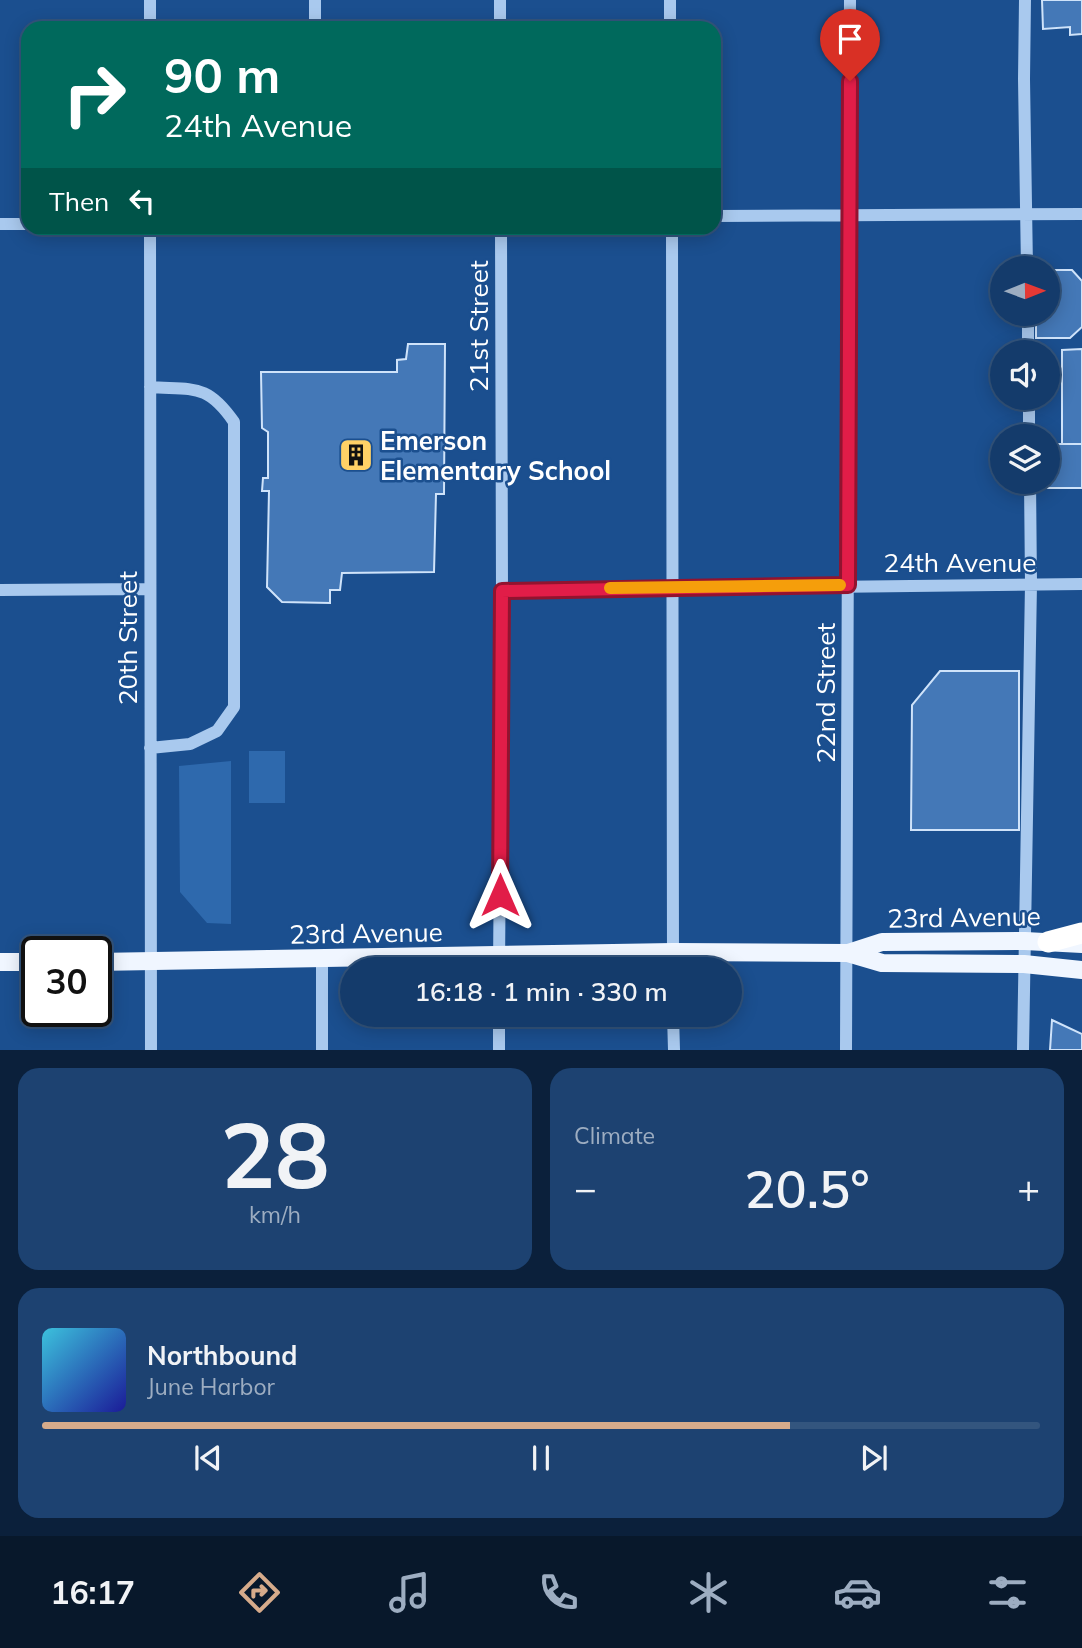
<!DOCTYPE html>
<html lang="en">
<head>
<meta charset="utf-8">
<style>
	body { margin:0; font-family:Mulish,sans-serif; background:#1d4271; color:#f1f3f6; height:100vh; display:flex; flex-direction:column; font-size:26px; white-space:nowrap }
	* { box-sizing:border-box; margin:0 }
	p { font-size:23px; color:#9dadc1 }
	.icon { flex:none; width:38px; height:38px; fill:none; stroke:currentColor; stroke-width:2; stroke-linecap:round; stroke-linejoin:round }
	.map { position:relative; height:1050px; overflow:hidden }
	.details { display:flex; flex-direction:column; gap:18px; padding:18px; background:#0b203b; flex:1 }
	.details>* { flex:none }
	.hud { position:absolute; left:21px; top:21px; width:700px; height:214px; border-radius:21px; box-shadow:0 4px 18px #0003,0 0 0 2px #33557e; background:#00695c; color:#fff; overflow:hidden }
	.needle { width:46px; rotate:89deg }
	.fabs { position:absolute; left:990px; top:256px; display:grid; gap:14px }
	.fabs a { display:grid; place-items:center; width:70px; height:70px; border-radius:50%; background:#143b6b; box-shadow:0 4px 18px #0003,0 0 0 2px #33557e; font-size:35px }
	.speed { position:absolute; left:21px; top:936px; display:flex; gap:14px; font-size:35px; font-weight:700; text-align:center }
	.speed>* { display:grid; place-content:center; width:91px; height:91px; border-radius:50%; background:#143b6b; box-shadow:0 4px 18px #0003,0 0 0 2px #33557e; line-height:1 }
	.speed .limit { border:4px solid #111; border-radius:10px; background:#fff; color:#111 }
	.pin { position:absolute; display:grid; place-items:center; width:60px; height:60px; color:#fff; margin:-72px -30px; border-radius:50% 50% 50% 0; rotate:-45deg; box-shadow:0 0 7px #0007 }
	.pin .icon { rotate:45deg }
	.me { position:absolute; width:77px; margin:-38px; rotate:0deg; stroke-linejoin:round; filter:drop-shadow(0 0 5px #0008) }
	.turn { display:flex; align-items:center; gap:24px; height:147px; padding:0 28px; font-size:32px }
	.turn .icon { width:91px; height:91px; stroke-width:2.5 }
	.turn b { display:block; font-size:49px; line-height:60px }
	.then { display:flex; align-items:center; height:66px; padding:0 28px; background:#0003; gap:14px; font-size:26px }
	.big { font-size:52px; font-weight:600; line-height:1.1 }
	.details .tile { flex:1; display:flex; flex-direction:column; justify-content:center; gap:10px; min-width:0; padding:0 24px; border-radius:21px; background:#1d4271 }
	.details .dial { align-items:center; gap:0 }
	.dial b { font-size:91px; line-height:1 }
	.song { display:flex; align-items:center; gap:21px }
	.cover { width:84px; height:84px; border-radius:10px; background:linear-gradient(135deg,hsl(190 70% 55%),hsl(240 70% 35%)) }
	.played { height:7px; border-radius:4px; background:linear-gradient(90deg,#d6ab8b 75%,#33557e 75%) }
	.keys { display:flex; justify-content:space-around; direction:ltr }
	.heat { display:flex; justify-content:space-between; align-items:center; font-size:38px; direction:ltr }
	.details .tiles { flex:1; display:grid; gap:18px; grid-template-columns:1fr 1fr }
	.tile:last-child { grid-column:span 2 }
	.trip { position:absolute; left:340px; top:957px; width:402px; height:70px; border-radius:35px; background:#143b6b; box-shadow:0 4px 18px #0003,0 0 0 2px #33557e; font-weight:600; line-height:70px; text-align:center }
	.dock { display:flex; height:112px; justify-content:space-around; align-items:center; background:#08182b; color:#9dadc1 }
	.dock .icon { width:49px; height:49px }
	.dock .active { color:#d6ab8b }
	.dock b { font-size:32px; color:#f1f3f6 }
	.map>svg:first-child { display:block }
</style>
</head>
<body>
<div class="map">
<svg width="1082" height="1050" viewBox="0 0 1082 1050">
	<rect width="100%" height="100%" fill="#1b4f8f"/>
	<path fill="#2e69ad" d="M249 751H285V803H249Z
		M231 761V924L207 923 180 892 179 766Z"/>
	<path fill="#4478b7" stroke="#cfe3fa" stroke-width="2" d="M1042 0H1082V34L1070 35V27L1043 29Z
		M1048 270H1072L1082 281V327L1070 338H1036V313H1048Z
		M408 344H445L444 494H436L434 572 342 573 340 590H330V603L282 602 267 587 269 491H262L263 478H268V432L262 428 261 372H397V360L406 359Z
		M1082 349V444H1062V350Z
		M1048 444H1082V488H1036V481H1048Z
		M940 671H1019V830H911L912 705Z
		M1052 1020 1082 1034V1050H1050Z"/>
	<g fill="none" stroke-linecap="round" stroke-linejoin="round">
		<path stroke="#a9c9ee" stroke-width="12" d="M150 0V28
			M315 0V28
			M500 0V28
			M1025 0 1024 79 1027 268
			M670 28V0
			M714 216 1082 214
			M0 224H28
			M150 228 151 1050
			M672 228 673 970
			M1028 313V352
			M1029 397V436
			M0 590 150 589
			M502 591 1082 584
			M150 748 190 744 217 731 234 707V422C207 383 194 390 150 387
			M499 970 502 591 501 228
			M499 1015V1050
			M673 1015 674 1050
			M322 1050V960
			M846 1050 850 0
			M1023 1050 1031 584 1030 481"/>
		<path stroke="#f0f6ff" stroke-width="18" d="M848 953 882 942 1025 941 1082 944
			M0 962H37
			M96 962 673 952 848 953 882 963 1024 964 1082 970"/>
		<path stroke="#fff" stroke-width="21" d="M1048 942 1082 933"/>
	</g>
	<g fill="none" stroke-linecap="round" stroke-linejoin="round">
		<g stroke="#92132f" stroke-width="18">
			<path id="route" d="M500 895 502 591 848 585 850 81"/>
		</g>
		<use href="#route" stroke="#e11d48" stroke-width="12"/>
		<path stroke="#f59e0b" stroke-width="12" d="M610 588 840 585"/>
	</g>
	<defs>
		<g id="building-square" transform="scale(1.75)"><rect x="-9" y="-9" width="18" height="18" rx="4" fill="#ffd166" stroke="#1b4f8f"/><path d="M-4-6H4V6H1V3H-1V6H-4ZM-2.5-4.3h1.7v1.8h-1.7ZM.8-4.3h1.7v1.8H.8ZM-2.5-1h1.7V.8h-1.7ZM.8-1h1.7V.8H.8Z" fill="#111"/></g>
	</defs>
	<g fill-rule="evenodd">
		<use href="#building-square" x="356" y="455"/>
	</g>
	<g text-anchor="middle" dominant-baseline="central" stroke-width="5" stroke-linejoin="round" paint-order="stroke">
		<g font-size="26" fill="#fff" stroke="#1b4f8f">
			<text transform="translate(478 326) rotate(-90)">21st Street</text>
			<text x="960" y="562">24th Avenue</text>
			<text transform="translate(127 638) rotate(-90)">20th Street</text>
			<text transform="translate(825 693) rotate(-90)">22nd Street</text>
			<text transform="translate(964 917) rotate(-1)">23rd Avenue</text>
			<text transform="translate(366 933) rotate(-1)">23rd Avenue</text>
		</g>
		<g font-size="26" font-weight="bold" fill="#fff" stroke="#1b4f8f" text-anchor="start">
			<text x="380" y="440">Emerson<tspan x="380" dy="30">Elementary School</tspan></text>
		</g>
	</g>
</svg>
<div class="fabs">
<a><svg class="needle" viewBox="-14 -14 28 28"><path d="M0-13l5 13h-10z" fill="#e53935"/><path d="M0 13l5-13h-10z" fill="#9dadc1"/></svg></a>
<a><svg class="icon" aria-label="sound" viewBox="0 0 24 24"><path d="M4 9h4l5-4v14l-5-4H4zM17 9q2 3 0 6"/></svg></a>
<a><svg class="icon" aria-label="layers" viewBox="0 0 24 24"><path d="M12 4l9 5-9 5-9-5zM3 14l9 5 9-5"/></svg></a>
</div>
<div class="speed"><div class="limit">30</div></div>
<div class="pin" style="left:850px;top:81px;background:#d93025"><svg class="icon" aria-label="arrive" viewBox="0 0 24 24"><path d="M6 21V4h12l-3 4 3 4H6"/></svg></div>
<svg class="me" style="left:500px;top:895px" viewBox="-20 -20 40 40"><path d="M0-17L14 15 0 8-14 15z" fill="#e11d48" stroke="#fff" stroke-width="4"/></svg>
<div class="trip">16:18 · 1 min · 330 m</div>
<div class="hud">
<div class="turn"><svg class="icon" aria-label="right" viewBox="0 0 24 24"><path d="M7 20v-9h11M14 6l5 5-5 5"/></svg><div><b>90 m</b>24th Avenue</div></div>
<div class="then">Then<svg class="icon" aria-label="left" viewBox="0 0 24 24"><path d="M17 20v-9H6M10 6l-5 5 5 5"/></svg></div>
</div>
</div>
<section class="details">
<div class="tiles">
<div class="tile dial"><b>28</b><p>km/h</p></div>
<div class="tile"><p>Climate</p>
<div class="heat"><a>−</a><b class="big">20.5°</b><a>+</a></div>
</div>
<div class="tile">
<div class="song"><i class="cover"></i><div><b>Northbound</b><p>June Harbor</p></div></div>
<div class="played"></div>
<div class="keys"><svg class="icon" aria-label="previous" viewBox="0 0 24 24"><path d="M18 5L8 12l10 7zM5 5v14"/></svg><svg class="icon" aria-label="pause" viewBox="0 0 24 24"><path d="M8 5v14M16 5v14"/></svg><svg class="icon" aria-label="next" viewBox="0 0 24 24"><path d="M6 5l10 7-10 7zM19 5v14"/></svg></div>
</div>
</div>
</section>
<nav class="dock">
<b>16:17</b>
<svg class="icon active" aria-label="directions" viewBox="0 0 24 24"><path d="M12 3l9 9-9 9-9-9zM9 14v-3h6M13 9l2 2-2 2"/></svg>
<svg class="icon" aria-label="music" viewBox="0 0 24 24"><path d="M9 18V5l10-2v13"/><circle cx="6" cy="18" r="3"/><circle cx="16" cy="16" r="3"/></svg>
<svg class="icon" aria-label="phone" viewBox="0 0 24 24"><path d="M5 4h4l2 5-3 2q2 4 5 5l2-3 5 2v4C11 20 4 13 5 4z"/></svg>
<svg class="icon" aria-label="climate" viewBox="0 0 24 24"><path d="M12 3v18M4 7l16 10M4 17L20 7"/></svg>
<svg class="icon" aria-label="car" viewBox="0 0 24 24"><path d="M5 17H2v-5l4-1 3-4h7l3 4 3 1v5h-3M9 17h6M6 11h13"/><circle cx="7" cy="17" r="2"/><circle cx="17" cy="17" r="2"/></svg>
<svg class="icon" aria-label="filters" viewBox="0 0 24 24"><path d="M4 7h16M4 17h16"/><circle cx="9" cy="7" r="2"/><circle cx="15" cy="17" r="2"/></svg>
</nav>
</body>
</html>
